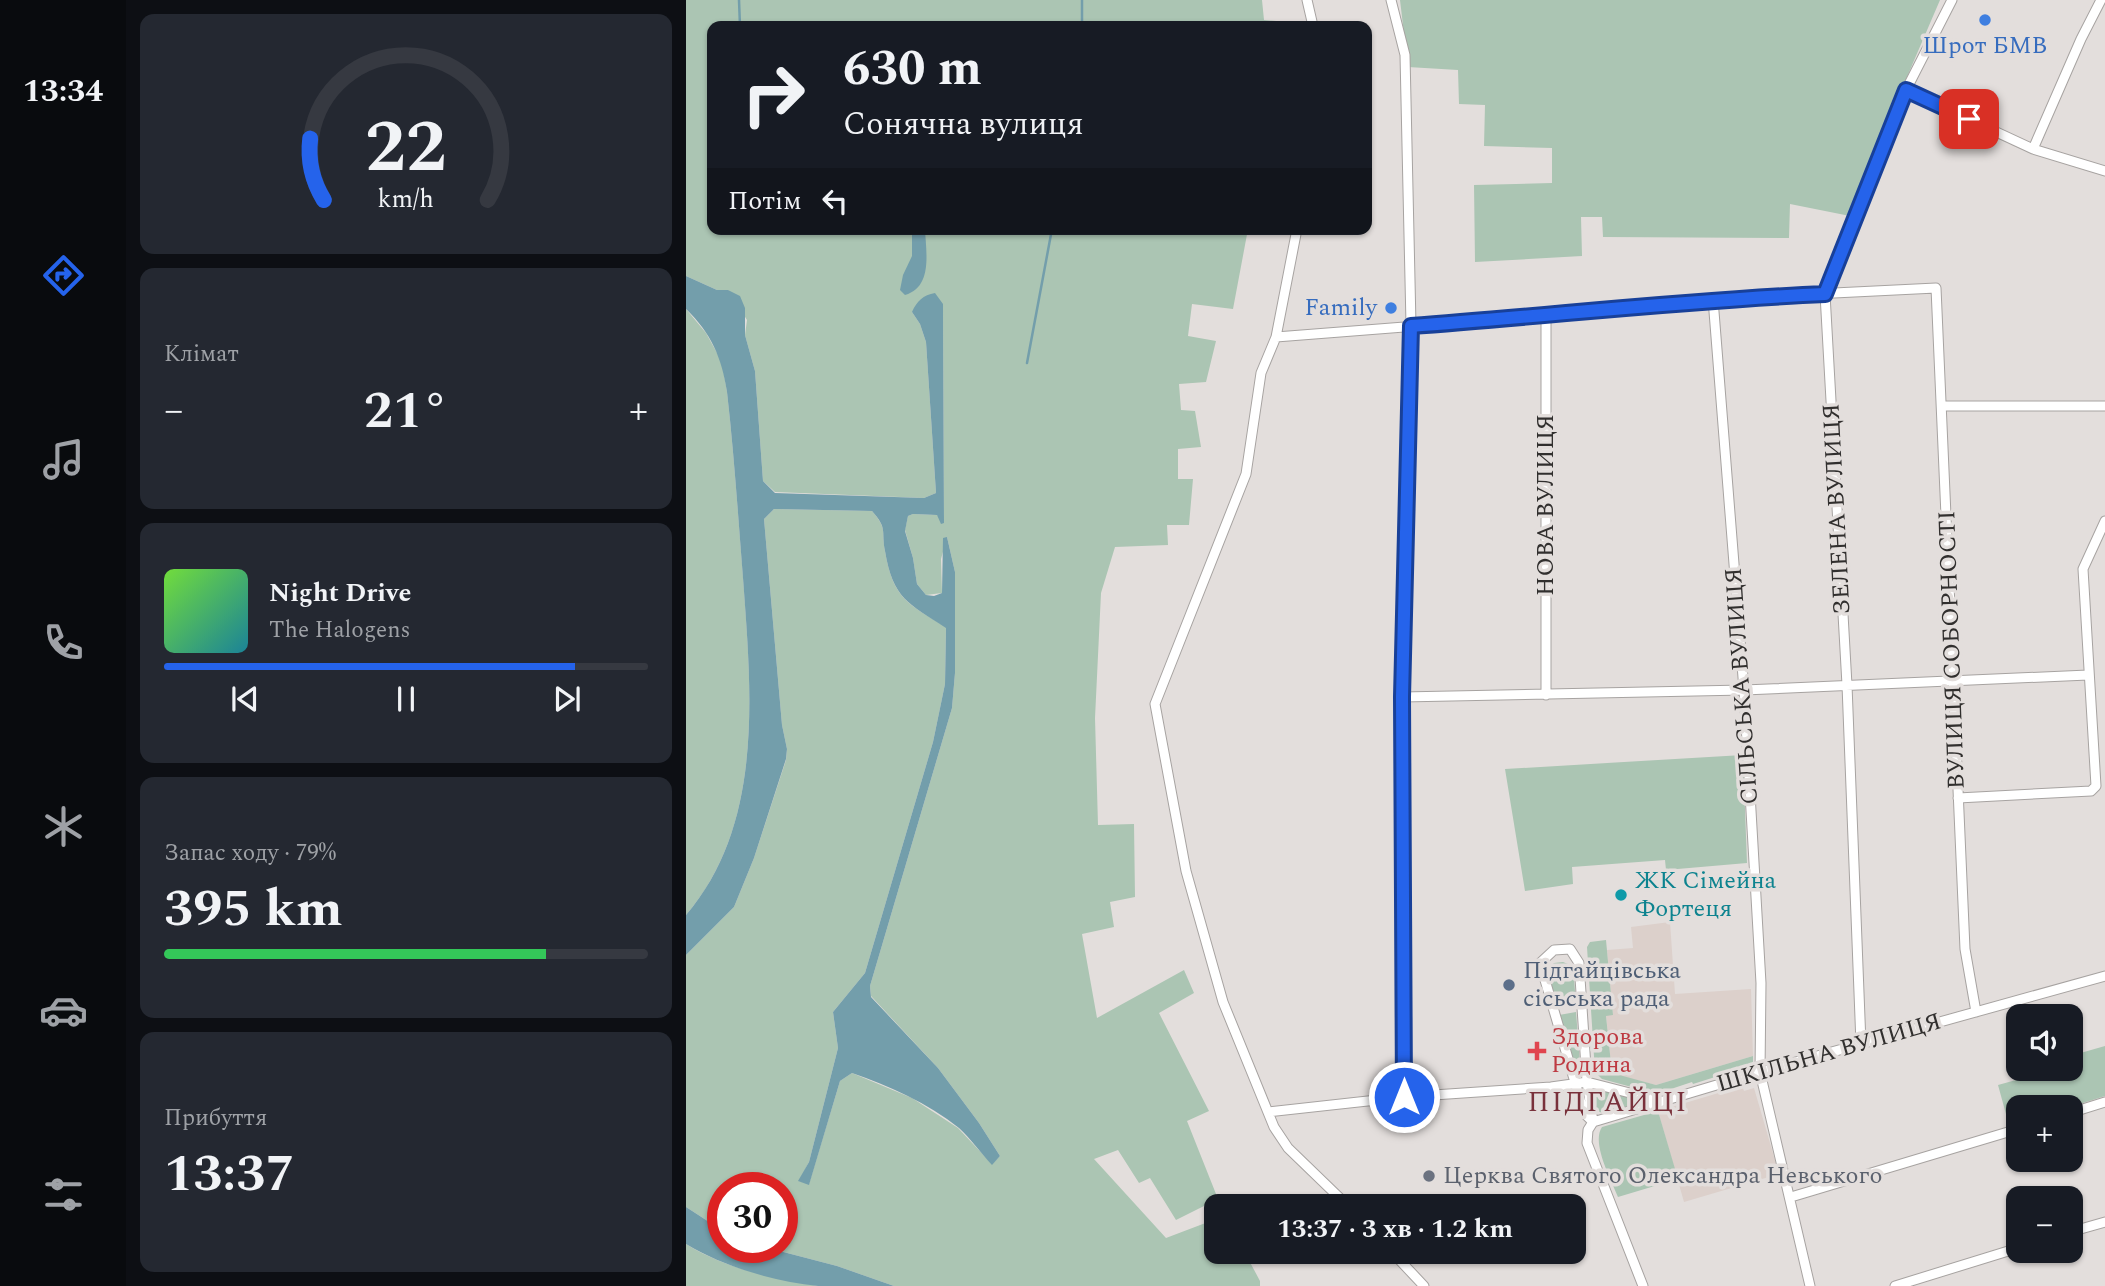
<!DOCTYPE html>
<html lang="uk">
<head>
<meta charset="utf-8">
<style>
	body { margin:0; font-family:Spectral,serif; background:#242831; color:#f1f3f6; height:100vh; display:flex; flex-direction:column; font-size:26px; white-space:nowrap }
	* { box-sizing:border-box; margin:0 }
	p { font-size:23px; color:#9ea1a6 }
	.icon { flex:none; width:38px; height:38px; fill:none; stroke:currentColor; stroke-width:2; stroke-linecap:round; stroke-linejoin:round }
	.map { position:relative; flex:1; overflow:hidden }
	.details { display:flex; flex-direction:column; gap:14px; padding:14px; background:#0d0f14; width:560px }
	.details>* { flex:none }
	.banner { position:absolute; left:21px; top:21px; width:665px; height:214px; border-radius:14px; box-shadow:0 2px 5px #0004; background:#171b24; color:#f1f3f6; overflow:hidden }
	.tools { position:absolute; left:1320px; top:1004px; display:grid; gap:14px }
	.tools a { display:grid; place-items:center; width:77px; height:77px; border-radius:14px; background:#171b24; box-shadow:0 2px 5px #0004; font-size:35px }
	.speed { position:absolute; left:21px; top:1172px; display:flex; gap:14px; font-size:35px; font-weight:700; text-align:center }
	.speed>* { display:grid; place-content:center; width:91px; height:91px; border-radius:50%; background:#171b24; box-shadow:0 2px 5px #0004; line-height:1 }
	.speed .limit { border:10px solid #d22; background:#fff; color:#111 }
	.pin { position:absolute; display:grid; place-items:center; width:60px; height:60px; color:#fff; margin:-30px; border-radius:14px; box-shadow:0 4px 10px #0006 }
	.me { position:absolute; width:77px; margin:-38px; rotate:0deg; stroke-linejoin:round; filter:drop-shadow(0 0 5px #0008) }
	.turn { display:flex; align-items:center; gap:24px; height:147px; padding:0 21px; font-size:32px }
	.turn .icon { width:91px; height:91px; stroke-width:2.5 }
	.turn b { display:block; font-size:49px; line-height:60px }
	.then { display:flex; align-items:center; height:66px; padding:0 21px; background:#0003; gap:14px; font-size:26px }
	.big { font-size:52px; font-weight:700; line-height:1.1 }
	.details .widget { flex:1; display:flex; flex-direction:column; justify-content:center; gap:10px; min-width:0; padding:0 24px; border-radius:14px; background:#242831 }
	.details .dial { align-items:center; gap:0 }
	.dial svg { height:182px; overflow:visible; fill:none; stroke:#363941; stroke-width:7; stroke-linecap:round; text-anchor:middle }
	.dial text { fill:#f1f3f6; stroke:none }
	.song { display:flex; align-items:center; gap:21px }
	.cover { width:84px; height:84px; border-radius:10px; background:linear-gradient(135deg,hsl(100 70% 55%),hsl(190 70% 35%)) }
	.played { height:7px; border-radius:4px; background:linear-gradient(90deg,#2563eb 85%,#363941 85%) }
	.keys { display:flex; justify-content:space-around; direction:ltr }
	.heat { display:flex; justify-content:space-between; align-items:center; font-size:38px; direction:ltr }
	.charge { height:10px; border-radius:5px; background:linear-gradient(90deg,#34c759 79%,#363941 0) }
	.trip { position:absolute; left:518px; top:1194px; width:382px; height:70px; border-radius:14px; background:#171b24; box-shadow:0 2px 5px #0004; font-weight:700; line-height:70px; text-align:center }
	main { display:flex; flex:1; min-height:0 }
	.tab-bar { display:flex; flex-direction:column; width:126px; justify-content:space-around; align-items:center; background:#090b0e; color:#9ea1a6 }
	.tab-bar .icon { width:49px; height:49px }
	.tab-bar .current { color:#2563eb }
	.tab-bar b { font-size:32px; color:#f1f3f6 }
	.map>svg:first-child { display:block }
</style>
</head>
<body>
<main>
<nav class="tab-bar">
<b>13:34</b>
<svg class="icon current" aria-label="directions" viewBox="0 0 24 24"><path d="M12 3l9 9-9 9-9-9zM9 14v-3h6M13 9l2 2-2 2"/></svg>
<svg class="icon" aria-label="music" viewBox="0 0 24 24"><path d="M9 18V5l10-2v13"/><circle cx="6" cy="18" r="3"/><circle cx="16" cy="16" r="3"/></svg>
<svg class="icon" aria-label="phone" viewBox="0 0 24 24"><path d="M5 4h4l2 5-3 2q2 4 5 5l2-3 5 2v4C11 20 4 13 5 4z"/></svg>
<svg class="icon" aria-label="climate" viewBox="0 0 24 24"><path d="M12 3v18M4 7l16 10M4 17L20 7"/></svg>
<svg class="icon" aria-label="car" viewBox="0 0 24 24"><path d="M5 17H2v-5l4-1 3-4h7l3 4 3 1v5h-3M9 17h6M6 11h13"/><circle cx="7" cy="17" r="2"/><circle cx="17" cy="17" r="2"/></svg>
<svg class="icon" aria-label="filters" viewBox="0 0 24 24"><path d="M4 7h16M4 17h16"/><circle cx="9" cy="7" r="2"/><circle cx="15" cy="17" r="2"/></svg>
</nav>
<section class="details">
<div class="widget dial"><svg viewBox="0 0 100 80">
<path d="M14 69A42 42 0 1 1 86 69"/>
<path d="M14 69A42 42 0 0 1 8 42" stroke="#2563eb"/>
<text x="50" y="56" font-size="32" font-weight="700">22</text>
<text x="50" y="72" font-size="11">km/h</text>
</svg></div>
<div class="widget"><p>Клімат</p>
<div class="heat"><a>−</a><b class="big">21°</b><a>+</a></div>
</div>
<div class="widget">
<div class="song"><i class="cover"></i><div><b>Night Drive</b><p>The Halogens</p></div></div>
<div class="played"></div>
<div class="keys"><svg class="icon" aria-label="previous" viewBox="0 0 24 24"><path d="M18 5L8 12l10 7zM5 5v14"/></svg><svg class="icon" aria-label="pause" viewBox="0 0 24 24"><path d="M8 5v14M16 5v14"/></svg><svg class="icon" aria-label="next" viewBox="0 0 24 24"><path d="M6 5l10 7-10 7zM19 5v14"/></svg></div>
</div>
<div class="widget"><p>Запас ходу · 79%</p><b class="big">395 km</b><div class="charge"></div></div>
<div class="widget"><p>Прибуття</p><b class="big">13:37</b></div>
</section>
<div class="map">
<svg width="1419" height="1286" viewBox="0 0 1419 1286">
	<rect width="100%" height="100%" fill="#e3dedc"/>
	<path fill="#dcd0cb" d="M984 922 989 994 1065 989 1067 1056 970 1085 926 1074 920 1015 927 1014 921 950 947 948 945 927Z
		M1056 1086 1058 1091 1068 1088 1093 1174 998 1202 972 1111Z"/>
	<path fill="#abc5b3" d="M0 0H576L578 20 615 23V26H26V229H562L547 309 506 304 502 336 530 341 520 382 493 384 495 410 509 411 515 447 492 449V479H507L503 525H481L482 545 429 547 415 593 409 718 412 825 448 824 449 897 424 902 428 927 396 934 411 1018 498 970 508 993 473 1013 523 1111 501 1121 532 1199 490 1220 464 1178 453 1183 432 1150 408 1159 480 1238 530 1219V1251H558L574 1281V1286H208L151 1266 82 1248H96V1188H37V1231L0 1207V955L48 907 68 858 100 760 101 749 96 725 78 519 88 509 186 511C202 530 195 529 199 551 207 599 222 604 260 627L259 684 247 742 179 973 147 1012 152 1048 123 1162 113 1181 123 1184 154 1081 166 1073 226 1098 272 1128 306 1164 314 1156 293 1123 252 1068 185 996 184 986 266 708 269 673V572L261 537 255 559 256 593 240 595 231 584 227 558 219 530 222 516 227 514 251 515 258 523 257 304 226 312 234 324 240 342 250 493 238 498 89 492 77 481 69 371 59 335 61 320 42 290H31L0 276Z
		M714 0H1254L1181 170 1164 216 1104 204 1103 238 917 237 916 217H895L896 256 789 262 788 185 866 183V148L798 146 799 105 773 104 772 70 722 67Z
		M0 309 20 333 36 362 41 392C48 453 52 515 57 577 65 690 79 823 0 915Z
		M1057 755 1061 863 980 870 979 860 886 867 887 884 839 891 819 769Z
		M920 940 927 1015 920 1016 926 1073 970 1085 1067 1056V1065L1007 1084 1006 1082 982 1090V1092L975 1095 916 1079 909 1072 901 947 904 942Z
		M877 962 887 966 890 1004 871 1008 861 969 868 963Z
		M890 1012 895 1075 889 1076 873 1015Z
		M1419 1046V1096L1381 1108H1332V1123L1323 1125 1312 1085 1352 1074 1351 1069H1384V1056Z
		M911 1089 951 1100V1103L918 1114 908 1109 907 1093Z
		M972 1111 992 1179 932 1197C925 1179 905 1143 916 1127Z
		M0 1244C40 1269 87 1278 133 1286H0Z"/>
	<path fill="#739eab" d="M226 229H239C240 252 247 287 219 295L214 290 217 275 226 256Z
		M0 276 31 290H42L54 296 59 308V335L69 371 77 481 89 493 238 498 250 493 240 342 234 324 226 312C231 301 237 295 249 293L257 304 258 523 255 524 251 515 227 514 222 516 219 531 227 558 231 584 240 595 248 596 256 593 257 538 261 537 269 572V673L266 708 184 986 185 997 252 1068 293 1123 314 1156 306 1165C295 1153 285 1139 273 1128 242 1103 203 1086 166 1073L154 1081 123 1185 112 1181 123 1162 152 1048 147 1012 179 973 247 742 259 684 260 628C222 603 207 599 199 551 195 530 202 529 186 511L88 509 78 519 96 725 101 749 100 759 68 858 48 907 0 955V915C79 823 65 690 57 578 52 515 48 453 41 392 36 358 25 333 0 309Z
		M0 1207 37 1231V1248H82L151 1266 208 1286C183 1286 157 1286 132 1286 87 1281 38 1267 0 1244Z"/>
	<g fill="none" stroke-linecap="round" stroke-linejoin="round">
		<path stroke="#739eab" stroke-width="2.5" d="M53 0 54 26
			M396 26V0
			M65 229V230
			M341 363 366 229"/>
		<g stroke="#a7a3a1" stroke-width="11">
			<path id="minor" d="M621 0 627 26
				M705 0 719 55 725 325 716 697 718 1097
				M1220 90 1347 149 1419 171
				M1347 149 1395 39 1415 0
				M611 229 590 337 575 373 560 474 469 704 500 871 537 1002 588 1127 602 1148 662 1206
				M1027 299 1058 690 1075 983 1074 1072 1124 1286
				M590 337 860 316 1027 299 1250 288 1279 949 1290 1012
				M1256 406H1419
				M860 695V316
				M716 697 1058 690 1402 675
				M1272 798 1405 791 1410 786 1397 569 1419 521
				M884 949 893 963 901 1082 907 1122 898 1113 854 963 868 950Z
				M1175 1044 1161 685 1139 294 1220 90 1266 0
				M582 1112 718 1097 865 1087 901 1082 975 1101
				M1384 1113 1419 1102
				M907 1122 1074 1072 1419 976
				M907 1122 902 1130 901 1143 957 1286
				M1105 1197 1332 1129
				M1384 1232 1419 1222
				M705 1251 738 1286
				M1209 1286 1332 1248"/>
		</g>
		<use href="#minor" stroke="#fff" stroke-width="9"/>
	</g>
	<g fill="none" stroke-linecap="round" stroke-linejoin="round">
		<g stroke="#184099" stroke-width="18">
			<path id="route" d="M718 1097 716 697 725 326C863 316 1001 300 1139 294L1220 90 1283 119"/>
		</g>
		<use href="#route" stroke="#2563eb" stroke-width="12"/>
	</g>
	<g fill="#3f7fe0" stroke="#e3dedc" stroke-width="2.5">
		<circle cx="1299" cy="20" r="7"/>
		<circle cx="705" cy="308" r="7"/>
	</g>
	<circle fill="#0f9aa8" stroke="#e3dedc" stroke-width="2.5" cx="935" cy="895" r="7"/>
	<circle fill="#5c6f8a" stroke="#e3dedc" stroke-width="2.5" cx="823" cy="985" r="7"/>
	<path fill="#e0444e" stroke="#e3dedc" stroke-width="2.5" d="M847.5 1040.5h7v7h7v7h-7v7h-7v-7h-7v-7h7z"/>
	<circle fill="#6b7280" stroke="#e3dedc" stroke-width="2.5" cx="743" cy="1176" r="7"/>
	<g text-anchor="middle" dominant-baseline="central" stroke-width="7" stroke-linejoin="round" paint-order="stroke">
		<g font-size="24" fill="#366cbe" stroke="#e3dedc">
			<text x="1299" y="46">Шрот БМВ</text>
			<text x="691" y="308" text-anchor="end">Family</text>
		</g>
		<g font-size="24" fill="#312f2e" stroke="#e3dedc">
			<text transform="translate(860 505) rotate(-90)">НОВА ВУЛИЦЯ</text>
			<text transform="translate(1151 509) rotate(-93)">ЗЕЛЕНА ВУЛИЦЯ</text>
			<text transform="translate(1266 650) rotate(-92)">ВУЛИЦЯ СОБОРНОСТІ</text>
			<text transform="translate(1056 686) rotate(-94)">СІЛЬСЬКА ВУЛИЦЯ</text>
			<text transform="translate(1143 1053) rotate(-16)">ШКІЛЬНА ВУЛИЦЯ</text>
		</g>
		<g font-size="24" fill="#0d838f" stroke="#e3dedc" text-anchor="start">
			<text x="949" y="881">ЖК Сімейна<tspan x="949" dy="28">Фортеця</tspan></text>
		</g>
		<g font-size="24" fill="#4e5e75" stroke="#e3dedc" text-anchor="start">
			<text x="837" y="971">Підгайцівська<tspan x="837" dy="28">сісьська рада</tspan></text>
		</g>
		<g font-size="24" fill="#be3a42" stroke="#e3dedc" text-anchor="start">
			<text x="865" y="1037">Здорова<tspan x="865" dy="28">Родина</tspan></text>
		</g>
		<g font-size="24" fill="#5b616d" stroke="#e3dedc" text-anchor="start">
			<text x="757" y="1176">Церква Святого Олександра Невського</text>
		</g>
		<g font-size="28" letter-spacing="2" fill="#79313b" stroke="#e3dedc">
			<text x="922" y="1102">ПІДГАЙЦІ</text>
		</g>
	</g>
</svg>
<div class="tools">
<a><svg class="icon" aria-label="sound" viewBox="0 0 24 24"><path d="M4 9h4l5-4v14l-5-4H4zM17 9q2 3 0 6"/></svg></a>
<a>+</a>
<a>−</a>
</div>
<div class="speed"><div class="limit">30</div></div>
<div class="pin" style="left:1283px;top:119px;background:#d93025"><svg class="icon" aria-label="arrive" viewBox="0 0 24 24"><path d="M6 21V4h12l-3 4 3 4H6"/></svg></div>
<svg class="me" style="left:718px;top:1097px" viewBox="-20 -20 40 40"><circle r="17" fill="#2563eb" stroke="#fff" stroke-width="3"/><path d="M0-11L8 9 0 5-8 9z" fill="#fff"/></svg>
<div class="trip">13:37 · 3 хв · 1.2 km</div>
<div class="banner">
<div class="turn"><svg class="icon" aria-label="right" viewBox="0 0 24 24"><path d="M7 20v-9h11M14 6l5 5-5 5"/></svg><div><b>630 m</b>Сонячна вулиця</div></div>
<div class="then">Потім<svg class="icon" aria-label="left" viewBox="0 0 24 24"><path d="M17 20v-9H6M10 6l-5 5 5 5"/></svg></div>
</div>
</div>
</main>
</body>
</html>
